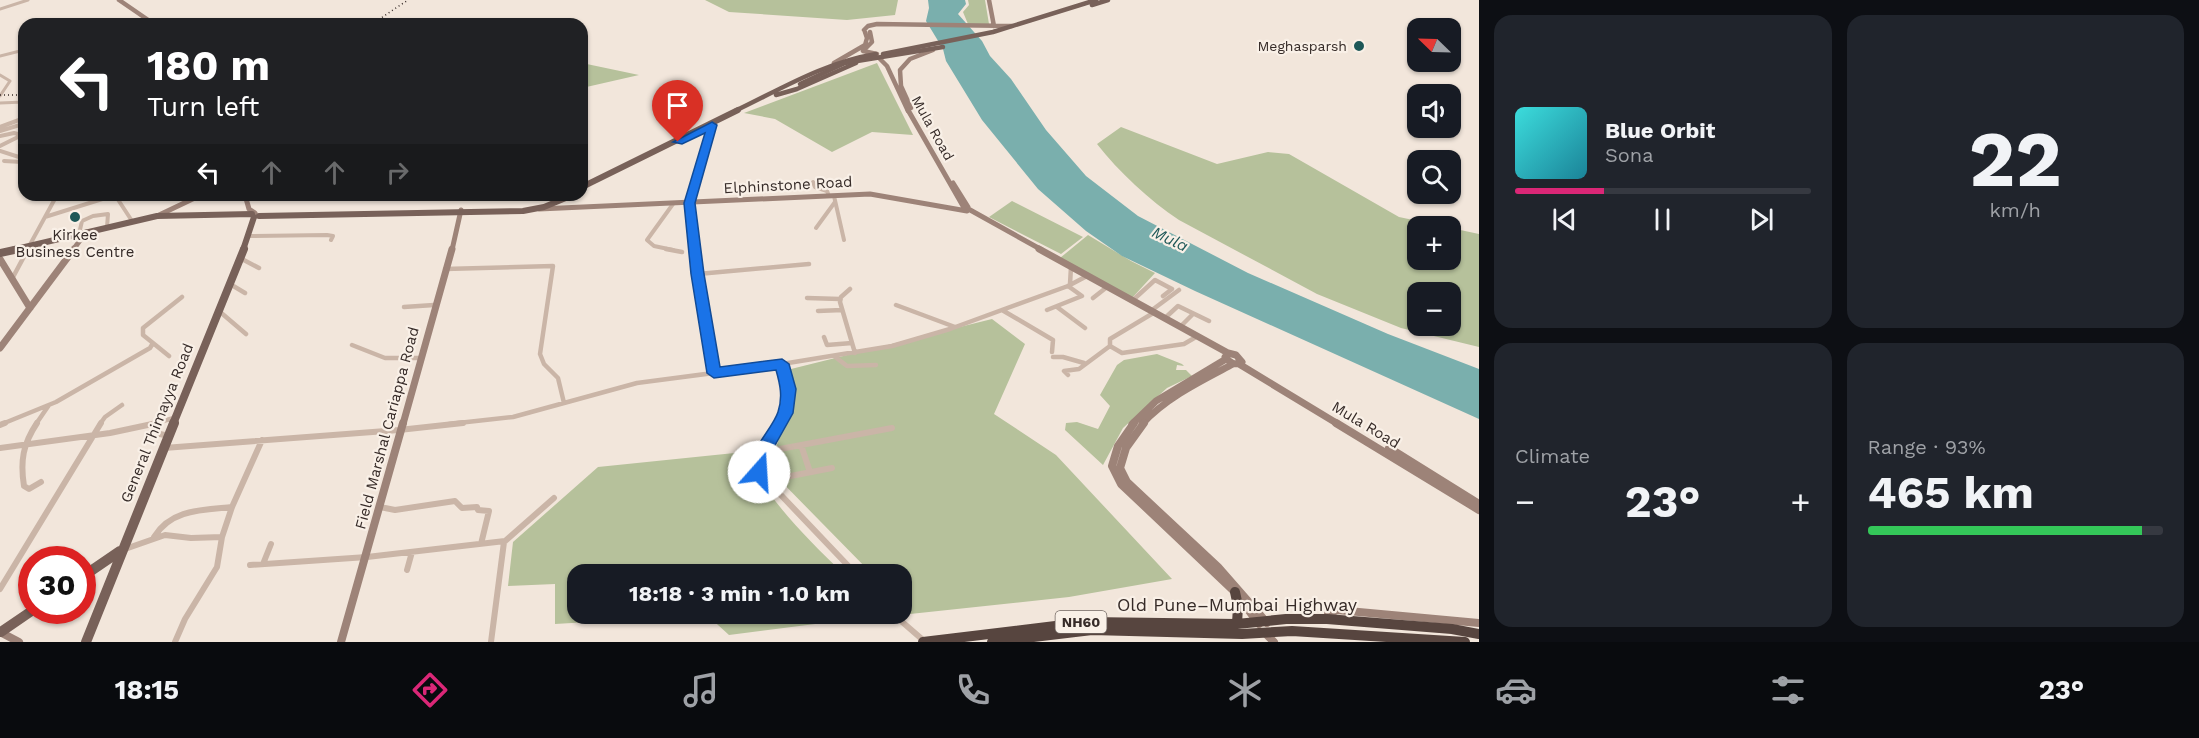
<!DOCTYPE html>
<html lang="en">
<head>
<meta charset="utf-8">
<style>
	body { margin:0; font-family:"Work Sans",sans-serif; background:#20242c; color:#f1f3f6; height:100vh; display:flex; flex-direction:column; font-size:22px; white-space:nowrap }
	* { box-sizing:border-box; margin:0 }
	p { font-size:20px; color:#9ea1a6 }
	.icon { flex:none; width:33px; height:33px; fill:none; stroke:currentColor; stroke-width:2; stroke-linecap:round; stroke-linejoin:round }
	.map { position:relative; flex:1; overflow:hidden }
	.panel { display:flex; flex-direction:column; gap:15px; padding:15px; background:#0d0f14; width:720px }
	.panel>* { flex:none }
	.top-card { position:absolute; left:18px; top:18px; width:570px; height:183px; border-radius:18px; box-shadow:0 2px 4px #0004; background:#202124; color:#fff; overflow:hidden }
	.needle { width:39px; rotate:293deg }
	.fabs { position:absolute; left:1407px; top:18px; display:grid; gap:12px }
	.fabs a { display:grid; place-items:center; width:54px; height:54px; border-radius:12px; background:#171b24; box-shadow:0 2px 4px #0004; font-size:30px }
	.speed { position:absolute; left:18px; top:546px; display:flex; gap:12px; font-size:30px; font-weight:700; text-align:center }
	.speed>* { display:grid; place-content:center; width:78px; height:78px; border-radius:50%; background:#171b24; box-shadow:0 2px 4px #0004; line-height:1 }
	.speed .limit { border:9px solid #d22; background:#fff; color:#111 }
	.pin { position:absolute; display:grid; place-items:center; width:51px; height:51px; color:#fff; margin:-62px -26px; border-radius:50% 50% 50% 0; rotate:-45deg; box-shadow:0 0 6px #0007 }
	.pin .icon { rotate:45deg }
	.me { position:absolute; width:66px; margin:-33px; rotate:19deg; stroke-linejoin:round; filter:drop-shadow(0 0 4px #0008) }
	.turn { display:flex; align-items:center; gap:21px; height:126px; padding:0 30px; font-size:27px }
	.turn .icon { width:78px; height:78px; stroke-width:2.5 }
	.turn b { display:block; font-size:42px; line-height:51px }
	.lanes { display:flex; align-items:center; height:57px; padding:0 30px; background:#0003; justify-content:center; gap:30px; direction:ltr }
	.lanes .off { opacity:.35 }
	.big { font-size:45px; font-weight:700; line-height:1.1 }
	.panel .tile { flex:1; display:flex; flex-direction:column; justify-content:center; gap:9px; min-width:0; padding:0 21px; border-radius:18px; background:#20242c }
	.panel .dial { align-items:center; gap:0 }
	.dial b { font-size:78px; line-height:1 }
	.song { display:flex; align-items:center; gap:18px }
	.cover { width:72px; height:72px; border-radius:9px; background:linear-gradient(135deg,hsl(180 70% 55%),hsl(190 70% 35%)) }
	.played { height:6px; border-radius:3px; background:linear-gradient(90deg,#db2777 30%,#363941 30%) }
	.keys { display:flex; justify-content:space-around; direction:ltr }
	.heat { display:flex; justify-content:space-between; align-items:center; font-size:33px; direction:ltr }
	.charge { height:9px; border-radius:4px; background:linear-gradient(90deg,#34c759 93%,#363941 0) }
	.panel .tiles { flex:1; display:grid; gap:15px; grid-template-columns:repeat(2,1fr) }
	.trip { position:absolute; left:567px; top:564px; width:345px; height:60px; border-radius:18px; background:#171b24; box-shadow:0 2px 4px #0004; font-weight:700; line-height:60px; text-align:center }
	.menu { display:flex; height:96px; justify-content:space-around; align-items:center; background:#090b0e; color:#9ea1a6 }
	.menu .icon { width:42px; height:42px }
	.menu .on { color:#db2777 }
	.menu b { font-size:27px; color:#f1f3f6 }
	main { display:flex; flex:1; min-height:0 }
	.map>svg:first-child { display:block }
</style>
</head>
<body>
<main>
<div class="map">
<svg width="1479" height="642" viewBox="0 0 1479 642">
	<rect width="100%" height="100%" fill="#f2e6db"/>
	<path fill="#b6c19b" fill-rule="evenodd" d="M705 0H898L895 15 847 20 729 12Z
		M968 0H985L989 24H968L963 12 969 5Z
		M582 63 639 75 582 88Z
		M877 63 913 135 872 132 832 152 775 119 744 113Z
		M1121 127 1217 164 1268 152 1289 154 1399 217 1442 226H1418V260H1450L1451 228 1479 234V347L1401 328 1317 294 1179 220C1149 200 1119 172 1097 144ZM1418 292H1450V326H1418Z
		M1012 201 1083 237 1061 254 989 217Z
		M1088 235 1131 261 1155 273 1132 298 1060 258Z
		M992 319 1025 344 994 414 1056 455 1172 579 1069 597 910 614 902 605V574H872L767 467 778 442 791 369Z
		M1157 354 1182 364 1184 366 1177 365 1176 370H1186L1192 376 1167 388 1123 428 1103 465 1065 430 1066 423 1077 422 1098 429 1110 406 1100 395 1117 365 1124 360Z
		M754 451 751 467C777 508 809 541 844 574H578V614H884L886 615 729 635 707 615 555 624V584L508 586 513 542 598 467Z"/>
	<path fill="#7aafad" d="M928 0H965L966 4 958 14 982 41 990 56 1011 79 1046 130 1086 176 1138 216 1248 273 1388 334 1479 369V419L1195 291 1122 256 1086 231 1038 189 982 120 946 61 943 49 926 21 929 8Z"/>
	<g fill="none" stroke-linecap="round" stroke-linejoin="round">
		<path stroke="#cab5a7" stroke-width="3" d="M0 9 28 0
			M0 56 24 50
			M0 75 10 81 0 96
			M0 103 24 102"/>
		<path stroke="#cab5a7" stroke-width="4" d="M0 127 19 120 24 125
			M0 131 23 124
			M0 136 14 133 22 135
			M0 146 22 135
			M0 151 22 158V162L4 161
			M813 182 815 187 827 191 829 196
			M834 196 844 240
			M673 204 647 240 654 246 673 250
			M45 217 115 195 132 221
			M816 228 835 202
			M79 234 82 221 93 216 108 214 107 227
			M249 236 327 235 333 236 331 240
			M27 250 57 195
			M695 250 690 203 712 125 710 123"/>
		<path stroke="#cab5a7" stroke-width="4.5" d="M666 249 682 252
			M695 249 714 373
			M240 258 259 268
			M445 269 553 266 540 354 544 364 558 378 564 403
			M698 274 809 264
			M12 279 28 249
			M230 284 245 293
			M1070 284 1071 267
			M850 289 841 297 840 302 855 353
			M807 298 840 299
			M1093 298 1107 287
			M1133 300 1155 280 1172 289 1163 296
			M896 305 955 327
			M404 307 434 305
			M1057 307 1085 328
			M1002 310 1053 340 1052 352
			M1047 310 1082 296 1068 286
			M1152 310 1179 290
			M219 311 246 334
			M818 311 842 310
			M1165 318 1178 306 1209 321
			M1180 327 1193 314
			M824 337 827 345 852 343
			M153 343 169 356
			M352 345 385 358H419
			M1110 346 1122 353 1184 344 1196 337
			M834 356 847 366 876 365
			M1053 357H1063L1084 363
			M1068 375 1064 371 1079 369 1110 346V339L1155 312
			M2 424 56 402 150 348 153 343 143 335V328L182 297
			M36 424 49 405
			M100 424 105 417 122 405
			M152 424 174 418
			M449 424 513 417 637 383 782 364 892 346 950 329 1068 286 1087 276
			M780 424 787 398 782 364"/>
		<path stroke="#cab5a7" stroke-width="6" d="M37 423C23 444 20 461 24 486L29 489 41 482
			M780 423 761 458 759 472 856 574
			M0 425 5 423
			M153 425 160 434 169 436
			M801 445 810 472
			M0 448 110 433 157 423
			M164 448 399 430 463 423
			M764 452 892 428
			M765 481 832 468
			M380 507 395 510 455 501 462 508 477 507 478 510 489 511 481 544
			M154 537C171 509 202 510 232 507
			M125 549 165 535 191 538 222 537
			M263 564 271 544
			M250 565 367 557 505 541
			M407 570 412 552
			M0 589 101 423
			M893 614 923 640
			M175 642 185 619 217 567 222 537 232 507 262 440
			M491 642 504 542 554 498"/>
		<path stroke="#9d8378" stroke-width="4.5" d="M119 0 154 24
			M989 0 994 26
			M864 30 868 26 877 24 1012 26
			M870 32 872 42 863 51 877 54
			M879 58 887 66 908 111
			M834 63 865 45 867 38 865 32
			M911 108 901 86 900 70 910 59 933 50"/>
		<path stroke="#9d8378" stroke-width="5" d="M908 110 963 206 1042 250
			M953 183 968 207
			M245 195 249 209 255 213
			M539 209 870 194 967 211
			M157 216 201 195
			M73 250 86 232
			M452 250 461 210"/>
		<path stroke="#9d8378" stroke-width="7" d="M1039 249 1228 353
			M0 259 30 308
			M0 348 74 249
			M1228 353 1236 355 1242 362C1235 366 1230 363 1225 357Z
			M1239 364 1338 424
			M403 424 452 249
			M1132 424 1156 401 1226 359
			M1142 424C1167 397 1201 381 1233 364"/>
		<path stroke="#9d8378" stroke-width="8" d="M1134 423 1118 446 1112 466 1121 484 1235 592 1259 624
			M1144 423 1126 448 1120 468 1127 482 1218 567 1267 623
			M1336 423 1479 510
			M1389 448 1479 504
			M1327 619 1328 614 1337 610 1479 623
			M0 632 19 642
			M1265 633 1274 642
			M341 642 403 423"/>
		<path stroke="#786159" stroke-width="4.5" d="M1092 5 1108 0
			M883 54 993 32 1096 0
			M776 95 797 89 856 63
			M735 111C783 88 823 63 876 54"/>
		<path stroke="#786159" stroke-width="6" d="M582 187 738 110
			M259 216 523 211 544 207 573 195
			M12 250 157 216 252 214
			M243 250 254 217"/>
		<path stroke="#786159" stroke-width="8" d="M0 253 19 249
			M173 424 244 249"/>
		<path stroke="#786159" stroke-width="10" d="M82 577 120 551
			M1 632 33 610
			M86 642 174 423"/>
		<path stroke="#57453f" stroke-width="10" d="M1235 592 1238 606 1237 624
			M923 642 1088 622 1237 624 1286 619H1327L1452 629 1479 634
			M992 642 1092 630 1242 634 1292 631 1465 642"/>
		<path stroke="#362b28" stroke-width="1.5" stroke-dasharray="1 3" stroke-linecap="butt" d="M372 24 408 0
			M0 95H24"/>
		<path stroke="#786159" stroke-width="4.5" d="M800 84 845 63 943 47"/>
	</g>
	<path fill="#1a73e8" stroke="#114b97" stroke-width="1.5" d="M712 122 717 125 695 203 704 274 720 367 782 359 789 364 796 389 793 413 769 456 764 477 759 479 753 477C742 456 772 431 778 412 783 397 780 384 776 370L714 378 707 373 691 274 684 203 705 133 682 144 673 142Z"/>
	<g fill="#1d5757" stroke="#f9f0e7" stroke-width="2">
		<circle cx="1359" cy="46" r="6"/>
		<circle cx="75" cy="217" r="6"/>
	</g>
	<g text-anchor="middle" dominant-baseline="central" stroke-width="4.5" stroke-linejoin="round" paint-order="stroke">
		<g font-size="14" fill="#362b28" stroke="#f9f0e7" text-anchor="end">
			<text x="1347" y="46">Meghasparsh</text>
		</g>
		<g font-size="14" fill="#362b28" stroke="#f9f0e7">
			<text transform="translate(933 128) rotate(61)">Mula Road</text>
		</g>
		<rect fill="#f9f0e7" stroke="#706661" stroke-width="1.5" x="1055.5" y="611" width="51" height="22" rx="4.5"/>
		<g font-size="14" font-weight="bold" fill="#362b28">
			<text x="1081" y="622">NH60</text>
		</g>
		<g font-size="15" fill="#362b28" stroke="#f9f0e7">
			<text transform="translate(788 185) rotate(-3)">Elphinstone Road</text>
			<text transform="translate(157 423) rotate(-68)">General Thimayya Road</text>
			<text transform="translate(1366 425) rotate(31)">Mula Road</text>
			<text transform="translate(387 428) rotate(-75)">Field Marshal Cariappa Road</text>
		</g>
		<g font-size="15" fill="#362b28" stroke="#f9f0e7">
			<text x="75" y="235">Kirkee<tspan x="75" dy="17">Business Centre</tspan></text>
		</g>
		<g font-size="16" font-style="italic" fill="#1d5757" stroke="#f9f0e7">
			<text transform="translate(1170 239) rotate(25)">Mula</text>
		</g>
		<g font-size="18" fill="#362b28" stroke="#f9f0e7">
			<text x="1237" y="604">Old Pune–Mumbai Highway</text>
		</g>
	</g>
</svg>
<div class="fabs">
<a><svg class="needle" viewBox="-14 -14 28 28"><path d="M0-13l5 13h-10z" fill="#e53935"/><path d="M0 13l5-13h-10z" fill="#9ea1a6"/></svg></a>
<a><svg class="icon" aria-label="sound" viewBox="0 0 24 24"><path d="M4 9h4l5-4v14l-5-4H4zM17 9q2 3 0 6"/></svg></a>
<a><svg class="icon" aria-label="search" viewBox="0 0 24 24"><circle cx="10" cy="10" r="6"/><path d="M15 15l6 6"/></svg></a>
<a>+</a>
<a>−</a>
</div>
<div class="speed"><div class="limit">30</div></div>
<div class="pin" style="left:678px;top:142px;background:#d93025"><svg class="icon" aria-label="arrive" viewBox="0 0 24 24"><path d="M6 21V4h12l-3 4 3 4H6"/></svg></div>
<svg class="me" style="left:759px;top:472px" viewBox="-20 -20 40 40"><circle r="19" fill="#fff"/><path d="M0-13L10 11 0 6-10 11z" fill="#1a73e8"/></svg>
<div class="trip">18:18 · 3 min · 1.0 km</div>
<div class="top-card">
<div class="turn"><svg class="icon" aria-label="left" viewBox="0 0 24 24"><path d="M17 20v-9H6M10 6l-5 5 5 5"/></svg><div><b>180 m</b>Turn left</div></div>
<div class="lanes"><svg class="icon" aria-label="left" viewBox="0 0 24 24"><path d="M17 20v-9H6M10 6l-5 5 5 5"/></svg><svg class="icon off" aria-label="ahead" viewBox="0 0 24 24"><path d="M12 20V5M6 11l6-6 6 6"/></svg><svg class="icon off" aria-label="ahead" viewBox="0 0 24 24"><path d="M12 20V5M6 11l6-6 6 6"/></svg><svg class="icon off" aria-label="right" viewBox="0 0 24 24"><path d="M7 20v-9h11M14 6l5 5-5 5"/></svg></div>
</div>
</div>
<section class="panel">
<div class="tiles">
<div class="tile">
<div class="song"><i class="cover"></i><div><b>Blue Orbit</b><p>Sona</p></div></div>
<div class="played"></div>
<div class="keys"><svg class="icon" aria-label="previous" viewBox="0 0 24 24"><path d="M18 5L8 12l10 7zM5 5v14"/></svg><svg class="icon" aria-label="pause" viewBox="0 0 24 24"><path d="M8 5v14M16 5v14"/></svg><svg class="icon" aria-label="next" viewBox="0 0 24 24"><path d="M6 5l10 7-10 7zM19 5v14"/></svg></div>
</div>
<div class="tile dial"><b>22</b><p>km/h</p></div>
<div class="tile"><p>Climate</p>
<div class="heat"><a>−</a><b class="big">23°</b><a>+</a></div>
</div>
<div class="tile"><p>Range · 93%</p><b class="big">465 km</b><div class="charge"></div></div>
</div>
</section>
</main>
<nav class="menu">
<b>18:15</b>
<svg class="icon on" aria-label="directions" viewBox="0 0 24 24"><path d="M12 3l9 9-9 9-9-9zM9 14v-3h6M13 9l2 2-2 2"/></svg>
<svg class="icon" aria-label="music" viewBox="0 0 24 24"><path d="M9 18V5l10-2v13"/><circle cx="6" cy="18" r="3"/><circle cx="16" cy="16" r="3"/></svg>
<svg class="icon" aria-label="phone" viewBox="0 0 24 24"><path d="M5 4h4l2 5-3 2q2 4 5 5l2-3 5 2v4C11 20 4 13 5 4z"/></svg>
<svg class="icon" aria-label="climate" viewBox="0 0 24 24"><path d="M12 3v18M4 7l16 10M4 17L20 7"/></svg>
<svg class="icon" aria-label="car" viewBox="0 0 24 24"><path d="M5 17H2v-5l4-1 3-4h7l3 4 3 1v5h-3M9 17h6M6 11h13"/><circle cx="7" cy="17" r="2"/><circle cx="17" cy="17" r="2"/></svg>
<svg class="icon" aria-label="filters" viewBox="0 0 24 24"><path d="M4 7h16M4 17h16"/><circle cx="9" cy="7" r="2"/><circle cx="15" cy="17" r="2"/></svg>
<b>23°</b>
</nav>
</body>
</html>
